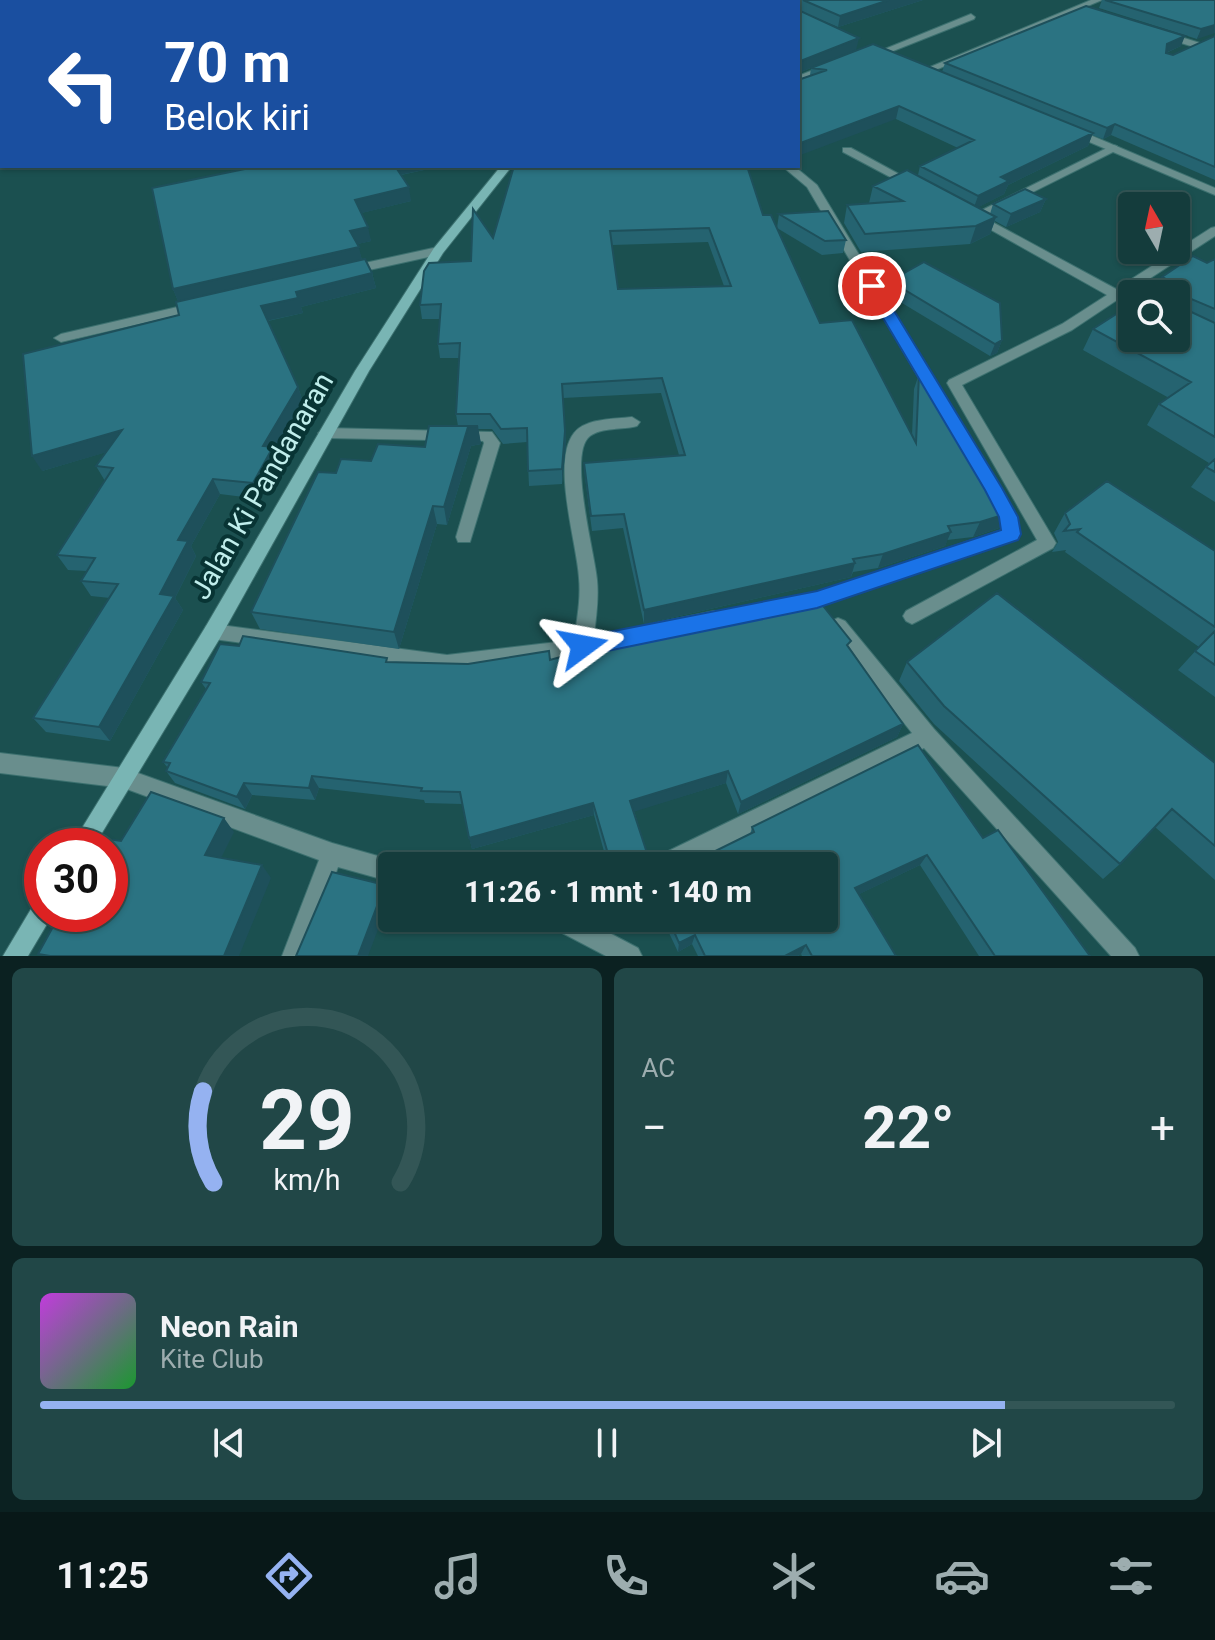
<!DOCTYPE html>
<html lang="id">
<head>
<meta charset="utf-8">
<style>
	body { margin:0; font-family:Roboto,sans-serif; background:#214747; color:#f1f3f6; height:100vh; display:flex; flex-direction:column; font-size:30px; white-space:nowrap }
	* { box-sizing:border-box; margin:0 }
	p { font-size:26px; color:#9dadaf }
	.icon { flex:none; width:44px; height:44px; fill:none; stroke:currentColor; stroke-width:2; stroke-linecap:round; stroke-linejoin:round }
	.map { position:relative; height:956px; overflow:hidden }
	.sheet { display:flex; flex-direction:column; gap:12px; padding:12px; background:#0b2121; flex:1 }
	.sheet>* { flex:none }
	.banner { position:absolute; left:0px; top:0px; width:800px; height:168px; box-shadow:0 2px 6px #0004,0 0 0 2px #335656; background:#1a4fa0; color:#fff; overflow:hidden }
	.needle { width:52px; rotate:351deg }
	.buttons { position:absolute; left:1118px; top:192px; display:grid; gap:16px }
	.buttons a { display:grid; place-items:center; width:72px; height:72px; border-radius:8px; background:#143c3c; box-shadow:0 2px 6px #0004,0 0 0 2px #335656; font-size:40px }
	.speed { position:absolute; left:24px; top:828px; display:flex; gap:16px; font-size:40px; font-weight:700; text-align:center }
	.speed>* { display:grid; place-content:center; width:104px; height:104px; border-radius:50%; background:#143c3c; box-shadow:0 2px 6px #0004,0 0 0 2px #335656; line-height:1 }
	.speed .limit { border:12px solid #d22; background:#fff; color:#111 }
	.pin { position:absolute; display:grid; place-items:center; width:68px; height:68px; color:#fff; margin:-34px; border:4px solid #fff; border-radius:50%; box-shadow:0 2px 8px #0007 }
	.me { position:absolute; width:88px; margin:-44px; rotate:77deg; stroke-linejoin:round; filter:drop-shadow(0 0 6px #0008) }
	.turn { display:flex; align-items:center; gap:28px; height:168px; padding:0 32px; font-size:36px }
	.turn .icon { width:104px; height:104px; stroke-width:2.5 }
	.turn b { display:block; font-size:56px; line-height:68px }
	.big { font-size:60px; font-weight:700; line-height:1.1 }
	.sheet .card { flex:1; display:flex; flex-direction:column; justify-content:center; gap:12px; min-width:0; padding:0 28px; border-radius:12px; background:#214747 }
	.sheet .dial { align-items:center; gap:0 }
	.dial svg { height:208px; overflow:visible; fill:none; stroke:#335656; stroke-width:7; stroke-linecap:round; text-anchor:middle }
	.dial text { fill:#f1f3f6; stroke:none }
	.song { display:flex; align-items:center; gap:24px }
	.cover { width:96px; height:96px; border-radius:12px; background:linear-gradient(135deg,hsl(290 70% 55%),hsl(130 70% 35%)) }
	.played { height:8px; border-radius:4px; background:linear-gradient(90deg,#95b2f1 85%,#335656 85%) }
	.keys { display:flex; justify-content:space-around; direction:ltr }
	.heat { display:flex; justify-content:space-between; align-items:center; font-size:44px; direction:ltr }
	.sheet .tiles { flex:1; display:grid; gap:12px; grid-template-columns:1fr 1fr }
	.card:last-child { grid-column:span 2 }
	.trip { position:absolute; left:378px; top:852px; width:460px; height:80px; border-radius:8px; background:#143c3c; box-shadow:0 2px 6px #0004,0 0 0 2px #335656; font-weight:700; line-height:80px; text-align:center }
	.tab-bar { display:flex; height:128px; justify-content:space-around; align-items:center; background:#081818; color:#9dadaf }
	.tab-bar .icon { width:56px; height:56px }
	.tab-bar .active { color:#95b2f1 }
	.tab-bar b { font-size:36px; color:#f1f3f6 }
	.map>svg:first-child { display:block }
</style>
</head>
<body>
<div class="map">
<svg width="1215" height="956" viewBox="0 0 1215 956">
	<rect width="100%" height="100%" fill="#1b5050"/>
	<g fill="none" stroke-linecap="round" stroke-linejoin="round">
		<g stroke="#3c706f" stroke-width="2">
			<path id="service" d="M971 14 975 17 974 19 883 55 875 53Z
				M0 46H2V52H0Z
				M1113 145 1117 146V150L983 217 1116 289 1211 228 1215 227V236L1126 294 1132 298V307L1117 300 1072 330 962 385 1056 543 1053 548 918 621 912 624 906 621 903 616 906 611 1037 540 947 383 949 380 1062 324 1107 295 968 217Z
				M843 148H851L919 185 909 187 843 152Z
				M438 247 442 248V254L351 274 345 270 351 266Z
				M199 302 204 303V309L61 342 54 338 61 334Z"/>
		</g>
		<g stroke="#3c706f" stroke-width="2">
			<path id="minor" d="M1091 0H1102L926 74 918 72Z
				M1165 32 1200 43 1201 45 1197 48 1162 37 1161 35Z
				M831 63 836 66 834 68 798 82V76Z
				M782 166H794L817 185 966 432 963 436H953L807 187Z
				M632 417 640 422 637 426C623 430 602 427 590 436 567 453 595 554 597 580 599 599 596 617 594 636L714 611 720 614 723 619 720 624 563 658 447 671 206 638 204 632 206 626 213 624 447 655 574 640C577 619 581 599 579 578 577 543 551 462 574 433 586 418 615 419 632 417Z
				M326 428 492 432 500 443 470 542H458L456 537 484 443 483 441 326 438 318 433Z
				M995 486 1001 488C1009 503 1023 521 1017 539L817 606 811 604 808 599 811 594 1002 530 1000 517 987 492 989 488Z
				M838 618 845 621 934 729 1135 948 1139 956H1111L924 748 686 866H651L654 858 912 733 831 631 829 626 831 621Z
				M0 753 124 768 332 843 392 860 401 866H392V882L338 867 306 956H282L319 860 124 788 0 773Z
				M545 918H581L638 948 642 956H606L549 926Z"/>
		</g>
		<g stroke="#3c706f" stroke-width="2">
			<path id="tertiary" d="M1068 129H1076L1215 188V195L1068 133Z"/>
		</g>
		<g stroke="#3c706f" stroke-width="2">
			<path id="secondary" d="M501 166H512L443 253 369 371 220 638 94 846H71L206 626 355 371 434 248Z
				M42 900V914H53L28 956H3L34 904Z"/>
		</g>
		<use href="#service" fill="#698e8d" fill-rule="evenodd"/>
		<use href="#minor" fill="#698e8d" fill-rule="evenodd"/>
		<use href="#tertiary" fill="#698e8d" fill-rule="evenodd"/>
		<use href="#secondary" fill="#79b5b4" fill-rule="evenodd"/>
	</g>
	<path fill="#256370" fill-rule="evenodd" d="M638 0H923L838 27 814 17 856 50 798 73V2Z
		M1102 0H1215L1197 39 1099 8Z
		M1215 36V180L1111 135 1103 139 1092 135 1088 146 1008 185 1004 194 978 207 990 214 993 204 1046 199 1040 212 1006 227 995 221 990 234 970 244 861 252 844 223 847 205 869 203 873 186 918 175 920 166 958 148 896 119 810 75 811 68 942 72 945 63 1181 46 1166 53 1173 55Z
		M438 167 401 175 411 201 361 213 371 241 357 244 362 260 372 273 376 288 301 307 303 313 268 321 298 387 303 402 275 452 279 462 259 499 220 494 191 546 196 556 175 598 183 610 110 741 46 732 33 718 110 598 91 596 81 581 87 571 68 570 57 555 105 481 96 466 106 452 42 471 179 315 178 301 173 289 152 188Z
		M779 214 846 240 843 253 822 255 777 228 820 323 912 435 914 389 919 374 941 414 1006 514 999 528 973 537 947 540 945 546 878 568 853 572 851 577 644 624 623 528 592 531 585 477 584 463 679 455 661 393 563 398 566 445 562 484 529 486 527 442 503 444 492 429H478L481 444 471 446 447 525 437 524 399 649 260 629 251 612 336 473 371 461 425 447 458 426 456 414 459 358H440L438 344 440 319H422L420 305 471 261 493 238 763 215 777 228ZM708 242 724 286 618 289 612 245Z
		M1215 259V502L1191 487 1209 463 1147 425 1159 404 1169 398 1083 350 1093 329 1157 287 1162 277 1207 263Z
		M890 281 1002 340 997 353 990 356 887 294Z
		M1065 513 1215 551V697L1178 670 1199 647 1065 552 1066 550 1052 552 1058 542 1054 533Z
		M849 647 903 724 897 737 738 814 726 783 634 811 647 853 646 864 641 866H608L594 815 472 849 462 804 425 803 424 800 319 788 315 800 252 795 245 809 175 783 166 771 168 768 163 762 206 689 201 682 388 662 468 664Z
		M907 662 1215 763V880L1155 827 1120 864 1103 879 934 724 899 681Z
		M752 827 983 838 1090 956H979L920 865 859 894 896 956H802L801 954 798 956H698L692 944 678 952 662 918H824L750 835Z"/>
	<path fill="#1e505b" d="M889 0H923L838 27 840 16Z
		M1215 25V33L1197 39 1201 29Z
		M1185 36 1181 46 1163 54 1167 44Z
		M859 38 856 50 798 73V62Z
		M899 106 896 119 798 156V144Z
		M1115 124 1111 135 1103 139 1107 128Z
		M1093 133 1088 146 1008 185 1004 194 973 210 978 196 1001 177Z
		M394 166H437L438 167 395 176Z
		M409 187 411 201 358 214 355 200Z
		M1046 199 1040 212 1006 227 1011 214Z
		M996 217 990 234 970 244 976 226Z
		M368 227 371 241 354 245 350 231Z
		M359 247 362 261 179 304 173 289Z
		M372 273 376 288 301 307 303 313 266 321 261 306 296 292Z
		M1002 340 997 353 990 356 995 344Z
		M298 387 303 402 275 452 279 462 259 499 253 483 263 446Z
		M478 426 481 444 471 446 447 525 444 507 468 427Z
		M122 430 131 445 42 471 32 456Z
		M565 431 566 445 562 484V469Z
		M213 479 220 494 191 546 196 556 175 598 183 610 110 741 99 727 160 594 178 540Z
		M433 506 437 524 399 649 394 632Z
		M1006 514 999 528 973 537 980 522Z
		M951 532 945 546 878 568 883 554Z
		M855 563 851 577 644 624V610Z
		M903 724 897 737 738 814 741 802Z
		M728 771 726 783 630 813V801Z
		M312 776 319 788 315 800 309 788Z
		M244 783 252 795 245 809 237 797Z
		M593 803 594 815 472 849 469 838Z
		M224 818 234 832 216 868 205 855Z
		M647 853 646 864 641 866H611V864Z
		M927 855 920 865 849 899 855 888Z
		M262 865 271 878 239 956H224Z
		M385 885 391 895 368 956H358Z
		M695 935 692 944 678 952 679 943Z
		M806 945 801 954 798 956H785Z"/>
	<path fill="#2b7382" stroke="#1e505b" stroke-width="2" fill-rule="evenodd" d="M477 0H538L540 2H478Z
		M638 0H799L798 10 859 38 798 62V2H637Z
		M803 0H889L840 16Z
		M1105 0H1215V25L1201 29Z
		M1086 6 1185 36 1167 44 1166 53 1173 55 1215 36V167L1115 124 1107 128 945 63Z
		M873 44 1093 133 1001 177 1009 181 978 196 920 166 974 140 899 106 798 144V80L827 70 811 68Z
		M259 166H395L409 187 355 200 368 227 350 231 359 247 173 289 152 188Z
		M514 166H747L763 215H771L820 323 852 320 916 443 919 374 941 414 949 413 1004 504 1006 514 980 522 948 526 951 532 883 554 853 559 855 563 644 610 624 514 591 516 584 463 685 455 662 378 562 384 565 431 562 469 528 471 527 428 501 429 490 414H456L460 343 438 344 441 304 420 305 424 271 429 263 471 261 473 209 493 238ZM709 228 731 286 618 289 610 231Z
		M907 170 996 217 976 226 865 234 847 205 903 201 873 186Z
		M1025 189 1046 199 1011 214 993 204Z
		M828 211 846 240 825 241 779 214Z
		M1193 256 1207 263 1215 259V309L1189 298 1185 299V309L1215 323V437L1159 404 1191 382 1093 329 1132 304V338H1176V294H1147L1168 280 1162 277Z
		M365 259 372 273 296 292 298 298 261 306 298 387 263 446 273 447 253 483 213 479 178 540 188 541 160 594 174 596 99 727 33 718 118 584 81 581 95 558 57 555 113 468 96 466 122 430 32 456 23 354 179 315 176 302Z
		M924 262 1000 303 1002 340 995 344 890 281Z
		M429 426H478L468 427 444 507 433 506 394 632 251 612 318 472 336 473 341 459 371 461 378 444 425 447Z
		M1215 459V472L1206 467Z
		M1107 481 1215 551V627L1077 532 1080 529 1064 531 1070 524 1065 513Z
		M997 593 1215 763V846L1172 809 1120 864 944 706 907 662Z
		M816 597 851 641 847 645 903 724 741 802 728 771 630 801 647 853 611 864 593 803 469 838 460 792 421 791 422 788 312 776 309 788 244 783 237 797 166 771 170 763 163 762 210 683 201 682 220 644 239 646 243 636 387 658 386 662 468 664 549 651 550 660 649 632Z
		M1215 631V665L1195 651Z
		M918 745 983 838 998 830 1090 956H995L927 855 855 888 896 956H812L806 945 785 956H705L695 935 679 943 668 918H824V866H685L754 832 752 827Z
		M151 792 224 818 205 855 262 865 224 956H50L38 954 60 914H110V846H97L101 838 121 841Z
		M332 872 385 885 358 956H296Z"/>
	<path fill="#1a73e8" stroke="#114b97" stroke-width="2" d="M872 282 879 286 1002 488 1018 517 1021 534 1018 540 817 608 583 656 575 653 572 646 575 640 583 637 817 591 1001 530 999 517 985 490 864 286Z"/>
	<g text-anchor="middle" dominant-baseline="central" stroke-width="8" stroke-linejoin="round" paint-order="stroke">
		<g font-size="28" fill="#c1eeec" stroke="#083434">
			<text transform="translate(262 486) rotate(-60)">Jalan Ki Pandanaran</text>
		</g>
	</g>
</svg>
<div class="buttons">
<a><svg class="needle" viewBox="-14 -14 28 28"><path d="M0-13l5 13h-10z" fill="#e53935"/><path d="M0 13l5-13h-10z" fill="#9dadaf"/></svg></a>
<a><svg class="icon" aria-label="search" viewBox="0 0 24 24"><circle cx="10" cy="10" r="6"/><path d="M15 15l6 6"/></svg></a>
</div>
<div class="speed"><div class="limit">30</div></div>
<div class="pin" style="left:872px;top:286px;background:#d93025"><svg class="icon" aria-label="arrive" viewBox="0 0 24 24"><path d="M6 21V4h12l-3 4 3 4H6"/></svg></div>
<svg class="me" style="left:583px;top:646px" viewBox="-20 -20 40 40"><path d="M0-17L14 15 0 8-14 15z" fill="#1a73e8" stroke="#fff" stroke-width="4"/></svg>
<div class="trip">11:26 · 1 mnt · 140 m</div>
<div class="banner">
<div class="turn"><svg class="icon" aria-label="left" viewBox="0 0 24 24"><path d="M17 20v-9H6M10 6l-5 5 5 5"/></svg><div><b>70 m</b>Belok kiri</div></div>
</div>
</div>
<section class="sheet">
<div class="tiles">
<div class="card dial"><svg viewBox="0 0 100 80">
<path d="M14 69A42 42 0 1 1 86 69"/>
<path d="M14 69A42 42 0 0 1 10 34" stroke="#95b2f1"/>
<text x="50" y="56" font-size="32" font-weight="700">29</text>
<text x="50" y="72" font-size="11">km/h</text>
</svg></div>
<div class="card"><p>AC</p>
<div class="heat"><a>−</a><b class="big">22°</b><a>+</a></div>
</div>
<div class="card">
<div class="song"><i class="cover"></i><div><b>Neon Rain</b><p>Kite Club</p></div></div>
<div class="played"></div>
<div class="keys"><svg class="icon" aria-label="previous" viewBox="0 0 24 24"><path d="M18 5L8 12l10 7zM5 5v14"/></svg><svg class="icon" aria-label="pause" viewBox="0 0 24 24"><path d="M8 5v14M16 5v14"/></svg><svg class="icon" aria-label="next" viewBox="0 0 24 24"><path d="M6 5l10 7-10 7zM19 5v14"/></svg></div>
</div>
</div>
</section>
<nav class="tab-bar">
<b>11:25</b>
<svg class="icon active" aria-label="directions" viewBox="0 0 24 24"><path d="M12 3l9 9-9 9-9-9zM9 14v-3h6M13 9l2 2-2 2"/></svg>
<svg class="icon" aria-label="music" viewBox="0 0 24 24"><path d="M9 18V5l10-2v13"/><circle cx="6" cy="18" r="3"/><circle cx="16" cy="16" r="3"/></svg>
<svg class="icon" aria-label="phone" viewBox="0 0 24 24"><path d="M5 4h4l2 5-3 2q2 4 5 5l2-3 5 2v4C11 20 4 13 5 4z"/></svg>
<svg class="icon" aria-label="climate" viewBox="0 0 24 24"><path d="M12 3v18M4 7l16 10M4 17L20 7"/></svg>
<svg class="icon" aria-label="car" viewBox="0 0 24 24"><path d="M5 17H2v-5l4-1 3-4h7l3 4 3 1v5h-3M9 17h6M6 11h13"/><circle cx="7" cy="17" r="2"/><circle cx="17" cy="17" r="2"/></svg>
<svg class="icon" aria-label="filters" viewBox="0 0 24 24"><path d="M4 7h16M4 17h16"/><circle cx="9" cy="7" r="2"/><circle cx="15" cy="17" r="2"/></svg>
</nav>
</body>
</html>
